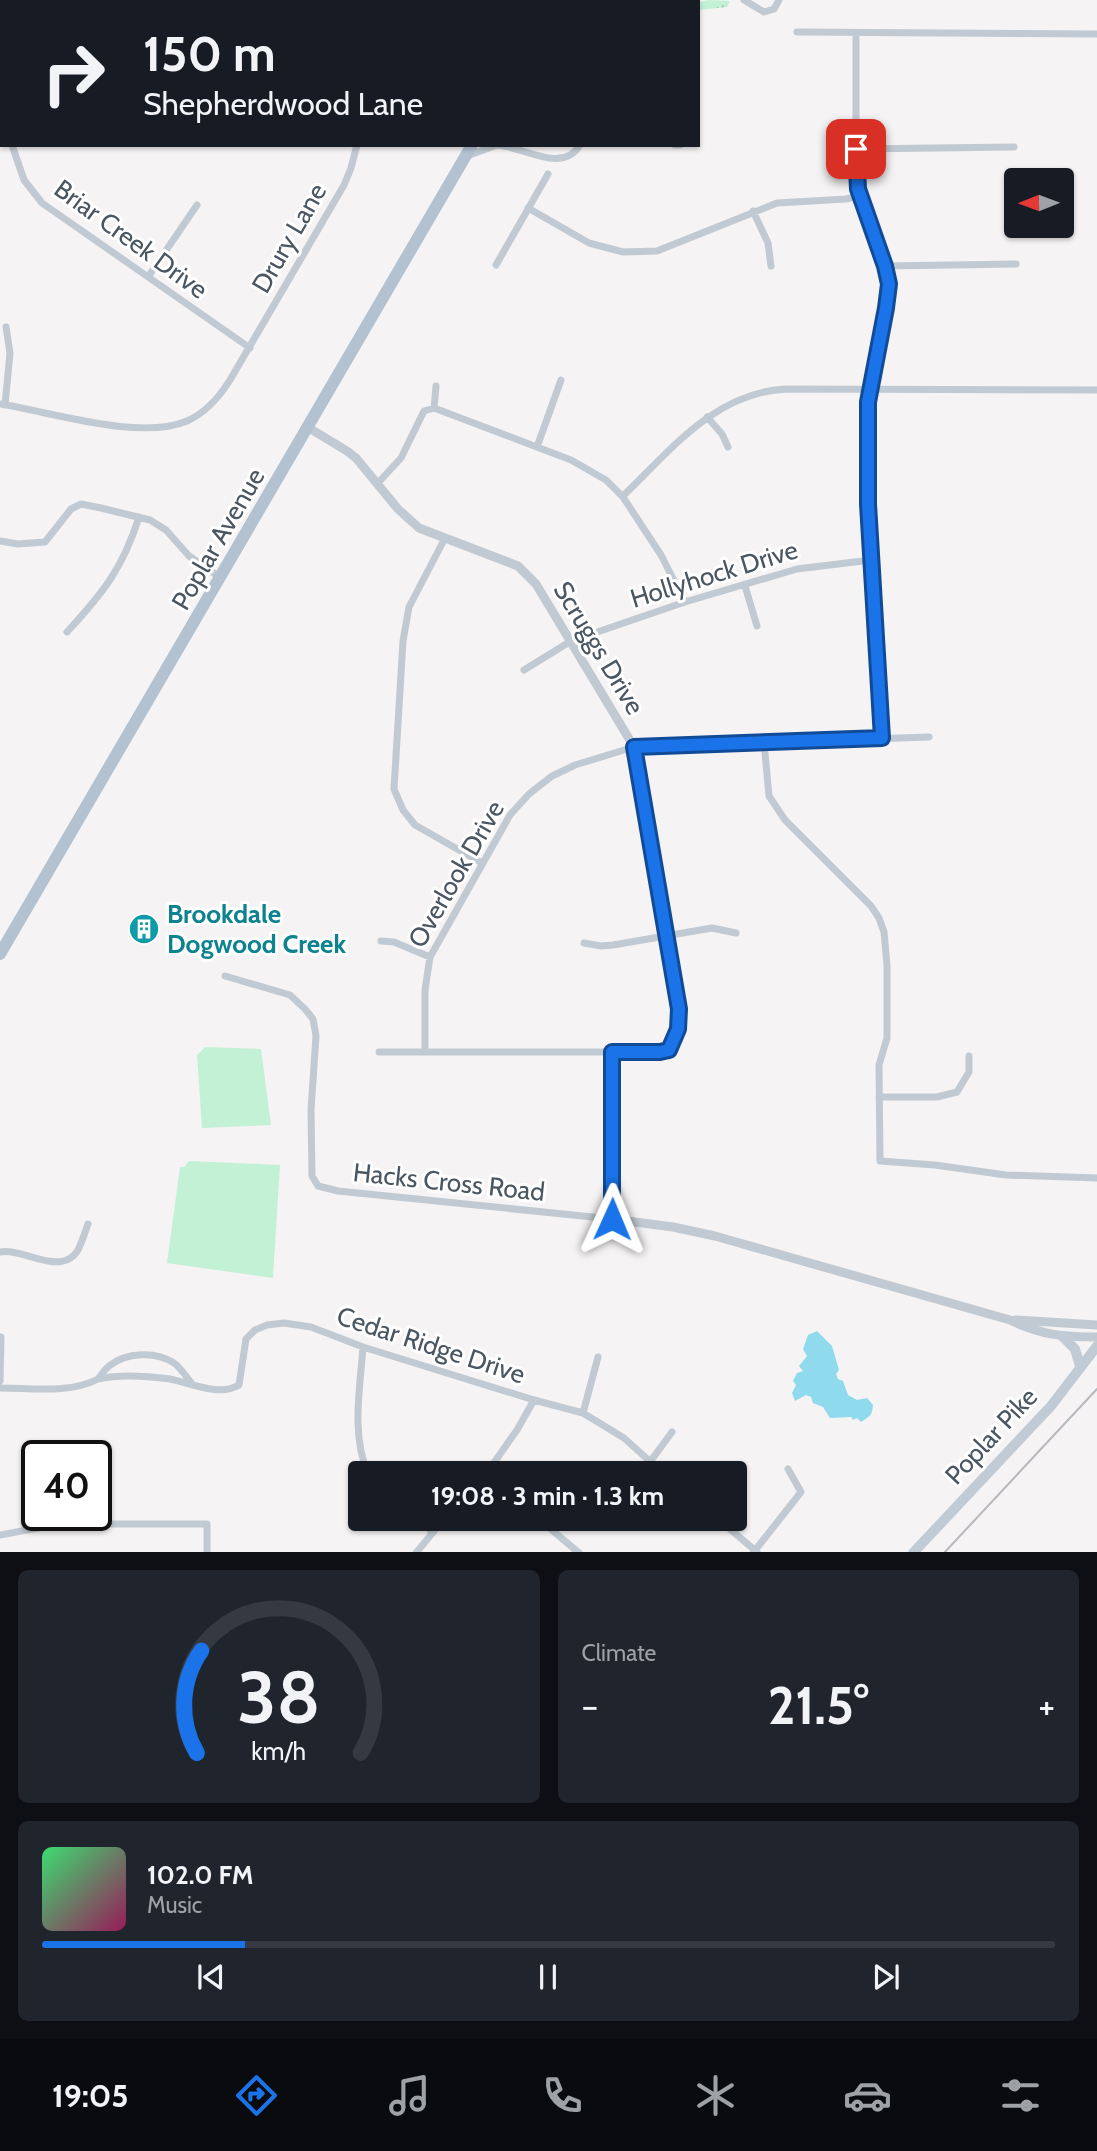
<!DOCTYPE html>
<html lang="en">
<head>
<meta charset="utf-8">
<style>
	body { margin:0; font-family:Cabin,sans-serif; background:#20242c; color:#f1f3f6; height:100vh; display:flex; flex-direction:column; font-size:26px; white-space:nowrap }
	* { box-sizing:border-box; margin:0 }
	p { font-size:23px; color:#9ea1a6 }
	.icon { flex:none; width:38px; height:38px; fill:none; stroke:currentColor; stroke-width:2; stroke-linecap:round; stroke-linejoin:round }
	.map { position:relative; height:1552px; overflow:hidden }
	.side { display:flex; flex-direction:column; gap:18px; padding:18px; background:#0d0f14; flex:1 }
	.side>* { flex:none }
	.banner { position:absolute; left:0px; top:0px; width:700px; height:147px; box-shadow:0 2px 5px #0004; background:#171b24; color:#f1f3f6; overflow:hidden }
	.needle { width:46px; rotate:269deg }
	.fabs { position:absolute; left:1004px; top:168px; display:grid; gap:14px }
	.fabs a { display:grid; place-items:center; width:70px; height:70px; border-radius:7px; background:#171b24; box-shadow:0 2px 5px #0004; font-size:35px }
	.speed { position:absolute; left:21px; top:1440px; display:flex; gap:14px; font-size:35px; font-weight:700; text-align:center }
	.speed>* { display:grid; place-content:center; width:91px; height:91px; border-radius:50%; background:#171b24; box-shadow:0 2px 5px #0004; line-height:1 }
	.speed .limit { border:4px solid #111; border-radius:10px; background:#fff; color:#111 }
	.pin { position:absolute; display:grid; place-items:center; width:60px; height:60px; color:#fff; margin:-30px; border-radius:14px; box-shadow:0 4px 10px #0006 }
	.me { position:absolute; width:77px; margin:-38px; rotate:1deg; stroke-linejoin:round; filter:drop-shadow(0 0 5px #0008) }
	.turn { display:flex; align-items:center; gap:24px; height:147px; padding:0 28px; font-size:32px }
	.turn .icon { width:91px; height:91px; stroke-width:2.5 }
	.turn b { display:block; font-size:49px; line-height:60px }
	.big { font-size:52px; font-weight:800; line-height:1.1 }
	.side .tile { flex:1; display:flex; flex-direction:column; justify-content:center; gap:10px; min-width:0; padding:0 24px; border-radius:10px; background:#20242c }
	.side .dial { align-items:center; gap:0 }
	.dial svg { height:182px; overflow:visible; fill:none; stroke:#363941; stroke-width:7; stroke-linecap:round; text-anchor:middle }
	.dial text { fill:#f1f3f6; stroke:none }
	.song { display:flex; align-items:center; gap:21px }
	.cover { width:84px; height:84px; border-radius:10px; background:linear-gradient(135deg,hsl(140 70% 55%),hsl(330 70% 35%)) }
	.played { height:7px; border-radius:4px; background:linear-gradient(90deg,#1a73e8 20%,#363941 20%) }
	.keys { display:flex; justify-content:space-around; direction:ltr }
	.heat { display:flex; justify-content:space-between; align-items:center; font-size:38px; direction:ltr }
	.side .tiles { flex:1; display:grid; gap:18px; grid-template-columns:1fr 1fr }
	.tile:last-child { grid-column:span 2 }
	.trip { position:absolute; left:348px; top:1461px; width:399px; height:70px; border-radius:7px; background:#171b24; box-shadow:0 2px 5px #0004; font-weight:800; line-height:70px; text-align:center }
	.tab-bar { display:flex; height:112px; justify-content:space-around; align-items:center; background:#090b0e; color:#9ea1a6 }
	.tab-bar .icon { width:49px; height:49px }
	.tab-bar .current { color:#1a73e8 }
	.tab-bar b { font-size:32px; color:#f1f3f6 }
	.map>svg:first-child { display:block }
</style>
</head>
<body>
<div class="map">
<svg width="1097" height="1553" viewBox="0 0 1097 1553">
	<defs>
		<pattern id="grass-tufts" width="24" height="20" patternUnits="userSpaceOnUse" patternTransform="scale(1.75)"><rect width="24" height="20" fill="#c3f1d5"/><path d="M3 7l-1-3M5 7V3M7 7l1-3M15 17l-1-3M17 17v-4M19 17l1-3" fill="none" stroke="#a0c6b0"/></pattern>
	</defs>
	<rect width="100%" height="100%" fill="#f5f3f3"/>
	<path fill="url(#grass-tufts)" d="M709 0 730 1 727 7 698 10V2Z"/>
	<path fill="#c3f1d5" d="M205 1047 261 1049 271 1125 202 1128 197 1055Z
		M189 1161 280 1165 273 1278 167 1263 180 1167H184Z"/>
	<path fill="#90daee" d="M817 1331 832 1346 839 1370 836 1374 838 1379 843 1381 848 1395 857 1400 867 1398 873 1405C872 1416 870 1416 861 1422L857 1418 853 1420 851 1417 830 1418 823 1407 813 1403 811 1397 806 1395 795 1401 792 1393 796 1385 793 1381 797 1373 803 1371 799 1366 807 1356 803 1349 808 1335Z"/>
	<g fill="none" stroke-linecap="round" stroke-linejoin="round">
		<path stroke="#c1cad2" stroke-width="7" d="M435 0 439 2
			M666 0 667 2
			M744 0 764 12 774 9 779 0
			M10 1V2
			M127 1V2
			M360 2V0
			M685 2 688 0
			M797 32 1097 34
			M856 33V180L885 266 889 284 868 402V504L882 738
			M0 71 2 72
			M12 145 24 180 42 203 250 348
			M497 145C523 146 562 175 580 145
			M675 145H680
			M856 149 1014 147
			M467 156 497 145
			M528 208 589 243 623 252 657 251 777 203 846 199 860 196
			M753 211 768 243 771 266
			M496 265 548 174
			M885 266 1016 264
			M148 277 197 205
			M0 404C51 412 140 441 187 421 205 413 220 396 230 380L344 185 351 168 357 145
			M5 405 10 353 6 327
			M434 408 571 460 606 480 623 497 661 555 685 602
			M707 417 722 434 728 447
			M537 447 561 380
			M378 483 401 458 424 411 434 408 436 386
			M623 496C671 450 715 392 787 389L1097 390
			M444 540 409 607 403 641 394 789 403 810 415 825 482 863
			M0 541 18 544 45 542 71 509 81 504 101 508 150 520 166 530 189 556 221 578
			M745 586 757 626
			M67 632C103 593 123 568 139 517
			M524 670 571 641 685 602 797 569 871 560
			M764 742 769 796 785 820 871 906 879 918 884 932 887 965V1038L879 1065 880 1161 935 1165 1006 1175 1097 1178
			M381 941 394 942 430 957
			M584 943 601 946 613 945 712 928 736 933
			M225 976 290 995 305 1009 313 1019 316 1036 311 1110 312 1176 318 1186 338 1191 612 1219
			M379 1052H612
			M425 1052V990L430 957 510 815 529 794 552 776 575 765 634 747 929 737
			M879 1097H937L957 1092 969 1072V1056
			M0 1252C23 1247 61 1278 78 1250 82 1242 85 1232 88 1224
			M363 1347C360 1389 351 1434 368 1474
			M0 1381 1 1337
			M193 1385C187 1378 181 1368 174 1363 156 1351 126 1352 109 1366 105 1369 102 1374 98 1379 120 1374 147 1376 170 1379 191 1383 219 1397 239 1385L246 1339 255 1330 267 1325 284 1323 311 1327 363 1347 534 1400 583 1413 624 1438 664 1474
			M0 1388C32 1388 69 1394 98 1379
			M583 1413 598 1357
			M650 1462 672 1432
			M486 1474 517 1430 534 1400
			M415 1519 433 1532
			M539 1519 579 1553
			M718 1519 757 1552
			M0 1535 59 1524H207V1553
			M416 1553 444 1519
			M753 1553 801 1492 788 1469"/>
		<path stroke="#c1cad2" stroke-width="9" d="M309 428 347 451 356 458 398 509 419 528 518 566 536 584 634 747 679 1009 678 1029 669 1050 660 1052H612V1219L673 1227 715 1236 1010 1320C1041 1335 1063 1337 1097 1337
			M1015 1320 1097 1325"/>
		<path stroke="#c1cbd6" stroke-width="10" d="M1062 1336 1075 1349 1080 1366
			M913 1553 1051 1406 1097 1346"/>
		<path stroke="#b3c2d1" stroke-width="12" d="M556 2 557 0
			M0 954 472 145"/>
		<path stroke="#b5b8bd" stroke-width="2" d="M944 1553 1097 1389"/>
	</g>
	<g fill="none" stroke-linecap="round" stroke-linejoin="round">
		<g stroke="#114b97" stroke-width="18">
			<path id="route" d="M612 1219V1052H660L669 1050 678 1029 679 1009 634 747 882 738 868 504V402L886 308 889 284 885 266 858 189 856 149"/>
		</g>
		<use href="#route" stroke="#1a73e8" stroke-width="12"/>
	</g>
	<defs>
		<g id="building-disc" transform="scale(1.575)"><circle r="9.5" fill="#0f9aa8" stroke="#fff"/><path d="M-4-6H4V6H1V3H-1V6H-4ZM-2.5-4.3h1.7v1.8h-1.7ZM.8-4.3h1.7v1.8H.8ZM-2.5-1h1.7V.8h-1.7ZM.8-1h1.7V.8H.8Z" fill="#fff"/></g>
	</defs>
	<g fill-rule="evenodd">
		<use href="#building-disc" x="144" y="929"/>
	</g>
	<g text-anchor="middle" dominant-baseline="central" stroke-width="6" stroke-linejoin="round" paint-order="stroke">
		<g font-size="26" fill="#4a5661" stroke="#fff">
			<text transform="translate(289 238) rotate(-60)">Drury Lane</text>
			<text transform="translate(131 239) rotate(36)">Briar Creek Drive</text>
			<text transform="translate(218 539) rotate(-60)">Poplar Avenue</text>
			<text transform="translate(714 574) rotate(-17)">Hollyhock Drive</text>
			<text transform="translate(599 648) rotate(59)">Scruggs Drive</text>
			<text transform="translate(456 874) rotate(-60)">Overlook Drive</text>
			<text transform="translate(449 1182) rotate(6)">Hacks Cross Road</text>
			<text transform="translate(431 1345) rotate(18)">Cedar Ridge Drive</text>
			<text transform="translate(991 1436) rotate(-47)">Poplar Pike</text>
		</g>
		<g font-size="26" font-weight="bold" fill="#0d838f" stroke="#fff" text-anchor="start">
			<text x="167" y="914">Brookdale<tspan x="167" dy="30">Dogwood Creek</tspan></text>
		</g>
	</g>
</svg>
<div class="fabs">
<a><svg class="needle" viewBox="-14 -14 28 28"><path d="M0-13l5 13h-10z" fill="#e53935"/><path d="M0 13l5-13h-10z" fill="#9ea1a6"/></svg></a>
</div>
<div class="speed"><div class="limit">40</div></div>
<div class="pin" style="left:856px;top:149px;background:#d93025"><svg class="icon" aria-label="arrive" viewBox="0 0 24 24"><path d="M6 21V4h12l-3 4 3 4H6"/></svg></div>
<svg class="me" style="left:612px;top:1219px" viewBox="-20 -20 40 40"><path d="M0-17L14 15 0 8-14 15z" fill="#1a73e8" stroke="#fff" stroke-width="4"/></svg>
<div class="trip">19:08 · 3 min · 1.3 km</div>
<div class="banner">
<div class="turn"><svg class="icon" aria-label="right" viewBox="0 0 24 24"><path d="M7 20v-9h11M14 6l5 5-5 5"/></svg><div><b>150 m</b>Shepherdwood Lane</div></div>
</div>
</div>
<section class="side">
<div class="tiles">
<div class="tile dial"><svg viewBox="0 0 100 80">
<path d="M14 69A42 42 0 1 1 86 69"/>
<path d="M14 69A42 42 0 0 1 16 24" stroke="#1a73e8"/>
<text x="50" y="56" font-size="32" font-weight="700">38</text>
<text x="50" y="72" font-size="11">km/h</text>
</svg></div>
<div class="tile"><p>Climate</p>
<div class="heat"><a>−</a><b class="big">21.5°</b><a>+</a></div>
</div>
<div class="tile">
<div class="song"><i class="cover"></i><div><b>102.0 FM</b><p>Music</p></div></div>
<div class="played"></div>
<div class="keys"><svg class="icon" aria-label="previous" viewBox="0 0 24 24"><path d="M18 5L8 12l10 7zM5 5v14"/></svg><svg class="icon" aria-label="pause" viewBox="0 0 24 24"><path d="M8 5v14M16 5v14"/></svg><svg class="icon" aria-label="next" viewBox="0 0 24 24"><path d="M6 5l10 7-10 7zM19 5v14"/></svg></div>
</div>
</div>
</section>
<nav class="tab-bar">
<b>19:05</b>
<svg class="icon current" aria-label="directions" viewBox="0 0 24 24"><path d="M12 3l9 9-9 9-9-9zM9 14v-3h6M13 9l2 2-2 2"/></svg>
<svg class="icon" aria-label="music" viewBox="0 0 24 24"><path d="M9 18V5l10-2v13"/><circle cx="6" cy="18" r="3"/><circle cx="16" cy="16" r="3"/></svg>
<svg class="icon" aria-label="phone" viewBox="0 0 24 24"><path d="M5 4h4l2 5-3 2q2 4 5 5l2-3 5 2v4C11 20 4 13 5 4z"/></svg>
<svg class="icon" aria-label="climate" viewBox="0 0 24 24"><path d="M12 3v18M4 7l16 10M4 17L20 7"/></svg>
<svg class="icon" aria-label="car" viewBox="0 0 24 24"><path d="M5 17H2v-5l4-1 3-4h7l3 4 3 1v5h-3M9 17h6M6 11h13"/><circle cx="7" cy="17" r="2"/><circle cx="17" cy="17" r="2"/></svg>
<svg class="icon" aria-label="filters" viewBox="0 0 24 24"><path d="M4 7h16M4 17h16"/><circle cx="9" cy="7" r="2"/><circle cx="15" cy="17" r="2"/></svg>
</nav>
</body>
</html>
